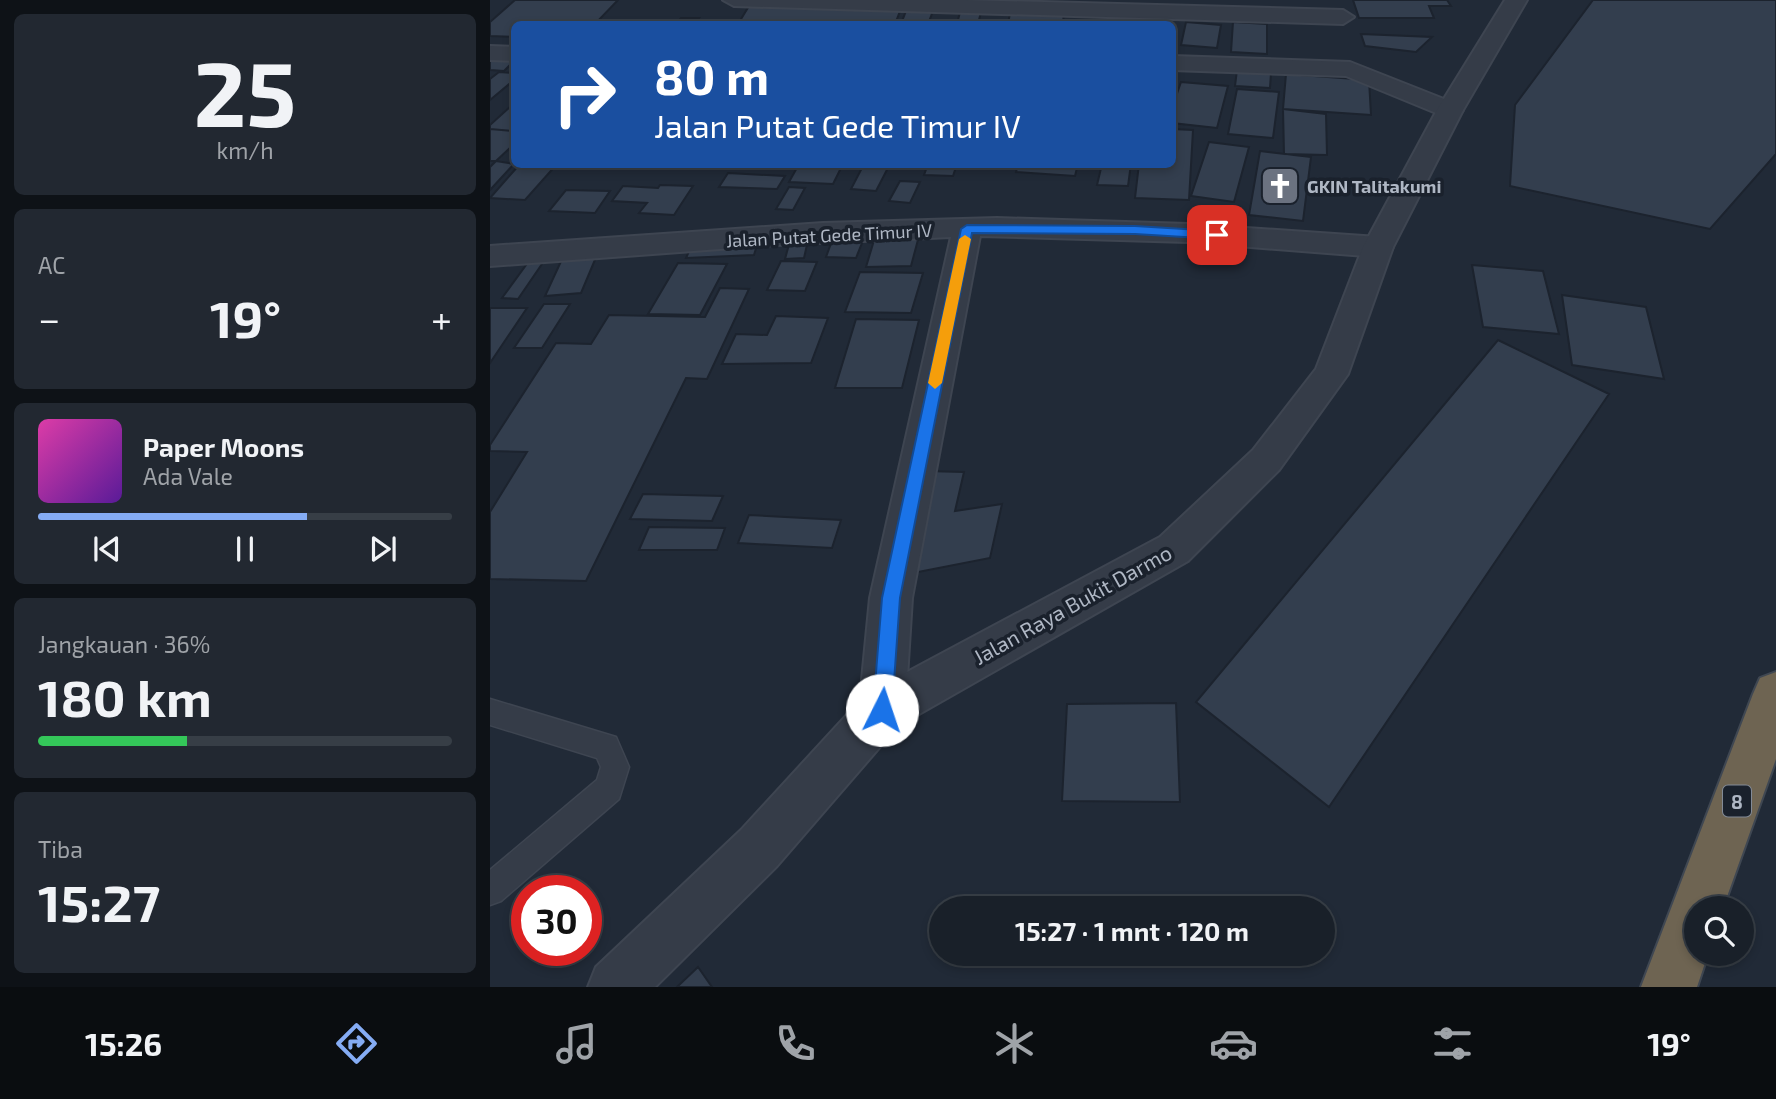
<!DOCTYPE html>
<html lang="id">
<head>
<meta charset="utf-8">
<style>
	body { margin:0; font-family:"Exo 2",sans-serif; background:#222831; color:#f1f3f6; height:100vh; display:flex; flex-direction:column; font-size:26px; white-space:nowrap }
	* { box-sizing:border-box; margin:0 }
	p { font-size:23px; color:#9fa3a8 }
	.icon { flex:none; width:38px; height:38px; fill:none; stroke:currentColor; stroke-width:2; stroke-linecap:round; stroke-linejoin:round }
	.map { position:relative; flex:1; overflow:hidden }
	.panel { display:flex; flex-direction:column; gap:14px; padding:14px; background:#0e1217; width:490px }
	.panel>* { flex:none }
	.top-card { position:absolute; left:21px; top:21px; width:665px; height:147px; border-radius:10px; box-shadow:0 4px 10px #0003,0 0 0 2px #373e46; background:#1a4fa0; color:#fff; overflow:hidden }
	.fabs { position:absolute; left:1194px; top:896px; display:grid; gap:14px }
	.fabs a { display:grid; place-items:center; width:70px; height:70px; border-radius:50%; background:#192029; box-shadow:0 4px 10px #0003,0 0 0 2px #373e46; font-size:35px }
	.speed { position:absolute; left:21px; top:875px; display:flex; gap:14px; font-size:35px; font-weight:700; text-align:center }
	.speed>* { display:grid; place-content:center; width:91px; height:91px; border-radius:50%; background:#192029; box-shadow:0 4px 10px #0003,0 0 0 2px #373e46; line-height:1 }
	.speed .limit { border:10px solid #d22; background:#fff; color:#111 }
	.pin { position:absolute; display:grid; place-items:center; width:60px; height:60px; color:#fff; margin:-30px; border-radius:14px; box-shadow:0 4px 10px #0006 }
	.me { position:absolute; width:77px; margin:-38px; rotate:4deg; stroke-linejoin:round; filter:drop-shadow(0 0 5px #0008) }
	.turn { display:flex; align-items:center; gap:24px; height:147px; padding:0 28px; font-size:32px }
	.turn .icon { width:91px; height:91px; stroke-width:2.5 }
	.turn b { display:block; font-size:49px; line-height:60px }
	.big { font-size:52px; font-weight:700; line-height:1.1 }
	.panel .card { flex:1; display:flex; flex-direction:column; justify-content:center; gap:10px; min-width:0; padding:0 24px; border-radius:10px; background:#222831 }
	.panel .dial { align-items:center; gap:0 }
	.dial b { font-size:91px; line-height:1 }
	.song { display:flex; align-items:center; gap:21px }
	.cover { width:84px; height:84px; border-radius:10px; background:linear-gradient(135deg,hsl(320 70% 55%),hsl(270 70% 35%)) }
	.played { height:7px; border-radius:4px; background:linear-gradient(90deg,#85acf4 65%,#373e46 65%) }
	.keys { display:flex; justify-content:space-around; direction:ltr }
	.heat { display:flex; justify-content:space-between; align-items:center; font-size:38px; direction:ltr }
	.charge { height:10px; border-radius:5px; background:linear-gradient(90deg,#34c759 36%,#373e46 0) }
	.trip { position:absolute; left:439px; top:896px; width:406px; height:70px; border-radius:35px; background:#192029; box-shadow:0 4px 10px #0003,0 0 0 2px #373e46; font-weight:700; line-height:70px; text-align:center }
	.dock { display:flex; height:112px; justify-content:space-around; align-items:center; background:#0a0d10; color:#9fa3a8 }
	.dock .icon { width:49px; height:49px }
	.dock .on { color:#85acf4 }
	.dock b { font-size:32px; color:#f1f3f6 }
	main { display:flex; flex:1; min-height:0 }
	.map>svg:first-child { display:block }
</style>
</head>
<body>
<main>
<section class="panel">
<div class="card dial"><b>25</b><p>km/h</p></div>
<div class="card"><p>AC</p>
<div class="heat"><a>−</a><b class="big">19°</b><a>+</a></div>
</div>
<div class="card">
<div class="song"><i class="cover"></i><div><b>Paper Moons</b><p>Ada Vale</p></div></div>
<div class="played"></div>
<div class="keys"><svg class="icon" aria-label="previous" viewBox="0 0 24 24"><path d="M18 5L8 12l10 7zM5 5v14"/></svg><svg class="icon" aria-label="pause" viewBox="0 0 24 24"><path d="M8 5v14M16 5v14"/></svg><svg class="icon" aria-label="next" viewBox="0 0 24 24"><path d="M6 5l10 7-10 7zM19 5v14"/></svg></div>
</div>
<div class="card"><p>Jangkauan · 36%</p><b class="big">180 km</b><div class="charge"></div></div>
<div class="card"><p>Tiba</p><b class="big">15:27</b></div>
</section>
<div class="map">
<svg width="1286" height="987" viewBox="0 0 1286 987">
	<rect width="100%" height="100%" fill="#212a37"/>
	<path fill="#333e4e" stroke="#1c232e" stroke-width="2" d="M25 0H128L105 24H24V37L0 36V22Z
		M863 0H957L961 6H939L944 18H869Z
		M1103 0H1286V154L1220 229 1020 186 1025 105Z
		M259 6H412L405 24H248Z
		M574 10 573 24H518L520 13Z
		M416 11H443L438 24H411Z
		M470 12H491L488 24H467Z
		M191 18H209L204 24H186Z
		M696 22 731 25 727 48 691 45Z
		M743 22 777 24V54L741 52Z
		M871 34 942 37 926 52 875 46Z
		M4 58H24V61L14 71 0 70V61Z
		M747 70 781 73 780 88 745 86Z
		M9 72 24 73V80L0 100V79Z
		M796 74 879 80 881 115 793 109Z
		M691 82 738 86 727 128 682 123V108Z
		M747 89 789 92 783 138 738 134Z
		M21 106H24V131L0 129V125Z
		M793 109 836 114 837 155 794 154Z
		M0 129 24 131V144L6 161H0Z
		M682 129 703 130 699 200 645 198 649 164H682Z
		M719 142 759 147 744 202 701 196Z
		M770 151 821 157 813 221 759 215Z
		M6 161 24 164 0 190V167Z
		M30 164H67L35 200 0 198Z
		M309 164H353L343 184 299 182Z
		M374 164H400L386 191 361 189Z
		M438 164H467L463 176 434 175Z
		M528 164H588L585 176 526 172Z
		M612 164H641L638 186 607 185Z
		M238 173 295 176 287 189 229 187Z
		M410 181 430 182 420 203 399 201Z
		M170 185 203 186 184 215 149 213 157 203 122 201 133 186 168 188Z
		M299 187 315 188 303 210 286 209Z
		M76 190 120 191 105 213 59 211Z
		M319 236 314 258 295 259 301 237Z
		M429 236 421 266 376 267 385 237Z
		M343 238H374L366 258 336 257Z
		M267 245 264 255 196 258 201 247Z
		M107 255 91 293 55 296 73 257Z
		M39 261H54L28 299 12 298Z
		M291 261 327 262 315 291 277 290Z
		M188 263 237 264 210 315 158 314Z
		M982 265 1053 271 1069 334 993 327Z
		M370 272 433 273 421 313 355 312Z
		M230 288 259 289 217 379 196 378 96 581 0 579V512L37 452 0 451V445L66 343 101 344 119 315 215 317Z
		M1072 295 1156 307 1174 379 1082 365Z
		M54 304H80L52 348H24Z
		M0 308H37L0 363Z
		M286 316 338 318 321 363 232 364 246 334 277 335Z
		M366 319 429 320 412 388H345Z
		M1008 340 1119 394 839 807 706 702Z
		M435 471 474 472 465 511 512 504 500 558 423 573Z
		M153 494 233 496 222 521 140 519Z
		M259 515 351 520 342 548 248 543Z
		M159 527 235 528 227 550H149Z
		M686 703 690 802 572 801 577 704Z
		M208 967 222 987H187Z"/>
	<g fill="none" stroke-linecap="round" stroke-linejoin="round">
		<g stroke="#3e4551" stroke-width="3">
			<path id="service" d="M0 699 126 737 139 767 129 799 11 901 0 905V870L107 780 111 767 107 758 0 725Z"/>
		</g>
		<g stroke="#3e4551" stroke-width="4">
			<path id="minor" d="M233 0H476L853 10 864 17 853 24 244 6Z
				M0 46 24 47V61L0 60Z
				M682 56 860 62 969 105 973 110 969 115H951L856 76 682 70Z
				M507 218 698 224 888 237 899 240 903 247 899 254 888 257 698 242 490 236 422 598 415 710 408 726 392 733 376 726 369 710 380 598 461 237 285 245 0 266V246L333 223Z"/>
		</g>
		<g stroke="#3e4551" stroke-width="4">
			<path id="tertiary" d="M1015 0H1037L973 110 903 247 858 374 789 470 698 561 408 726 287 866 165 987H98L106 967 251 830 376 694 670 537 763 450 826 369 873 247 947 110Z"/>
		</g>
		<g stroke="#3f4752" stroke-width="4">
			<path id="motorway" d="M1286 672V759L1233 908H1206V954H1218L1207 987H1151L1263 694 1270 678Z"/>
		</g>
		<use href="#service" fill="#353c48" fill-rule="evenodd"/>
		<use href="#minor" fill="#353c48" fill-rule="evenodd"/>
		<use href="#tertiary" fill="#353c48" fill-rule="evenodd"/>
		<use href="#motorway" fill="#6e6452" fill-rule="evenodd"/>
	</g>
	<path fill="#1a73e8" stroke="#114b97" stroke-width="2" d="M477 225 645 226 727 231 733 235 727 239 645 234 482 233 410 598 402 710 399 716 392 719 386 716 383 710 392 598 471 229Z"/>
	<path fill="#f59e0b" d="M475 235 481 239 452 383 445 389 438 383 469 239Z"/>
	<defs>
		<g id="church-square" transform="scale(2.0125)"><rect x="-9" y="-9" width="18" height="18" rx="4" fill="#6b7280" stroke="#1a212c"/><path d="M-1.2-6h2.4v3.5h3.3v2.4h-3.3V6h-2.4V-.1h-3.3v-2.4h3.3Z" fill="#fff"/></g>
	</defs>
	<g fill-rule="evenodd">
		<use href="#church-square" x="790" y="186"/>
	</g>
	<g text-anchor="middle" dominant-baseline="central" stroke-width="7" stroke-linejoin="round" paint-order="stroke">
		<g font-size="18" font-weight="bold" fill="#afb7c4" stroke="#1a212c" text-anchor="start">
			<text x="817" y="186">GKIN Talitakumi</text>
		</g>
		<g font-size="18" fill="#afb7c4" stroke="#1a212c">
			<text transform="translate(339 235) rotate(-3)">Jalan Putat Gede Timur IV</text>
		</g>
		<rect fill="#1a212c" stroke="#828a96" stroke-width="2" x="1233" y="785.5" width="28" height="31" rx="5"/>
		<g font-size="19" font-weight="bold" fill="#afb7c4">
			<text x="1247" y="801">8</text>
		</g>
		<g font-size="21" fill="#afb7c4" stroke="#1a212c">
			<text transform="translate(582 604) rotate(-29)">Jalan Raya Bukit Darmo</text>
		</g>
	</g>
</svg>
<div class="fabs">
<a><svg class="icon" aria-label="search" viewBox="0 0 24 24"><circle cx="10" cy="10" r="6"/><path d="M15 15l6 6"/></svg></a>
</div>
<div class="speed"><div class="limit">30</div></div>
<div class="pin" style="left:727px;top:235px;background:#d93025"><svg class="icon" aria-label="arrive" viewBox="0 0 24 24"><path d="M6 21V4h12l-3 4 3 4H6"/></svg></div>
<svg class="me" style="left:392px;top:710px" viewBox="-20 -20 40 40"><circle r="19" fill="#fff"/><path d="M0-13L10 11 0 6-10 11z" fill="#1a73e8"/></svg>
<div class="trip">15:27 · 1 mnt · 120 m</div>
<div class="top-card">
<div class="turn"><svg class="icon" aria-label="right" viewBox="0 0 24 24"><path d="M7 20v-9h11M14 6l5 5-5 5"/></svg><div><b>80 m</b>Jalan Putat Gede Timur IV</div></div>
</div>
</div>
</main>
<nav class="dock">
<b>15:26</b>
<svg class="icon on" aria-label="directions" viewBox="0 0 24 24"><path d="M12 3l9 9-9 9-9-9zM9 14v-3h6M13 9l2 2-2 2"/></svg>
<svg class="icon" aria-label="music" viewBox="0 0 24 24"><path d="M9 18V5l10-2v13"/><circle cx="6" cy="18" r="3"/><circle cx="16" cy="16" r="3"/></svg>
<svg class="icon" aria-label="phone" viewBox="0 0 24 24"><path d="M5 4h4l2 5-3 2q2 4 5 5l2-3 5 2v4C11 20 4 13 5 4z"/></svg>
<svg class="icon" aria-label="climate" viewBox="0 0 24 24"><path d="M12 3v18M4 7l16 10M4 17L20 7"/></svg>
<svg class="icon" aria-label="car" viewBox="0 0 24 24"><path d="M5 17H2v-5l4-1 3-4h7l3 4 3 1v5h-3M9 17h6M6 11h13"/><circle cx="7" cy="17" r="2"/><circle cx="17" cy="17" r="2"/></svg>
<svg class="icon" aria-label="filters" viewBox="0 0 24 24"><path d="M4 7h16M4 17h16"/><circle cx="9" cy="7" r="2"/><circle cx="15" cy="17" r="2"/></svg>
<b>19°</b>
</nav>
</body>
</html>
